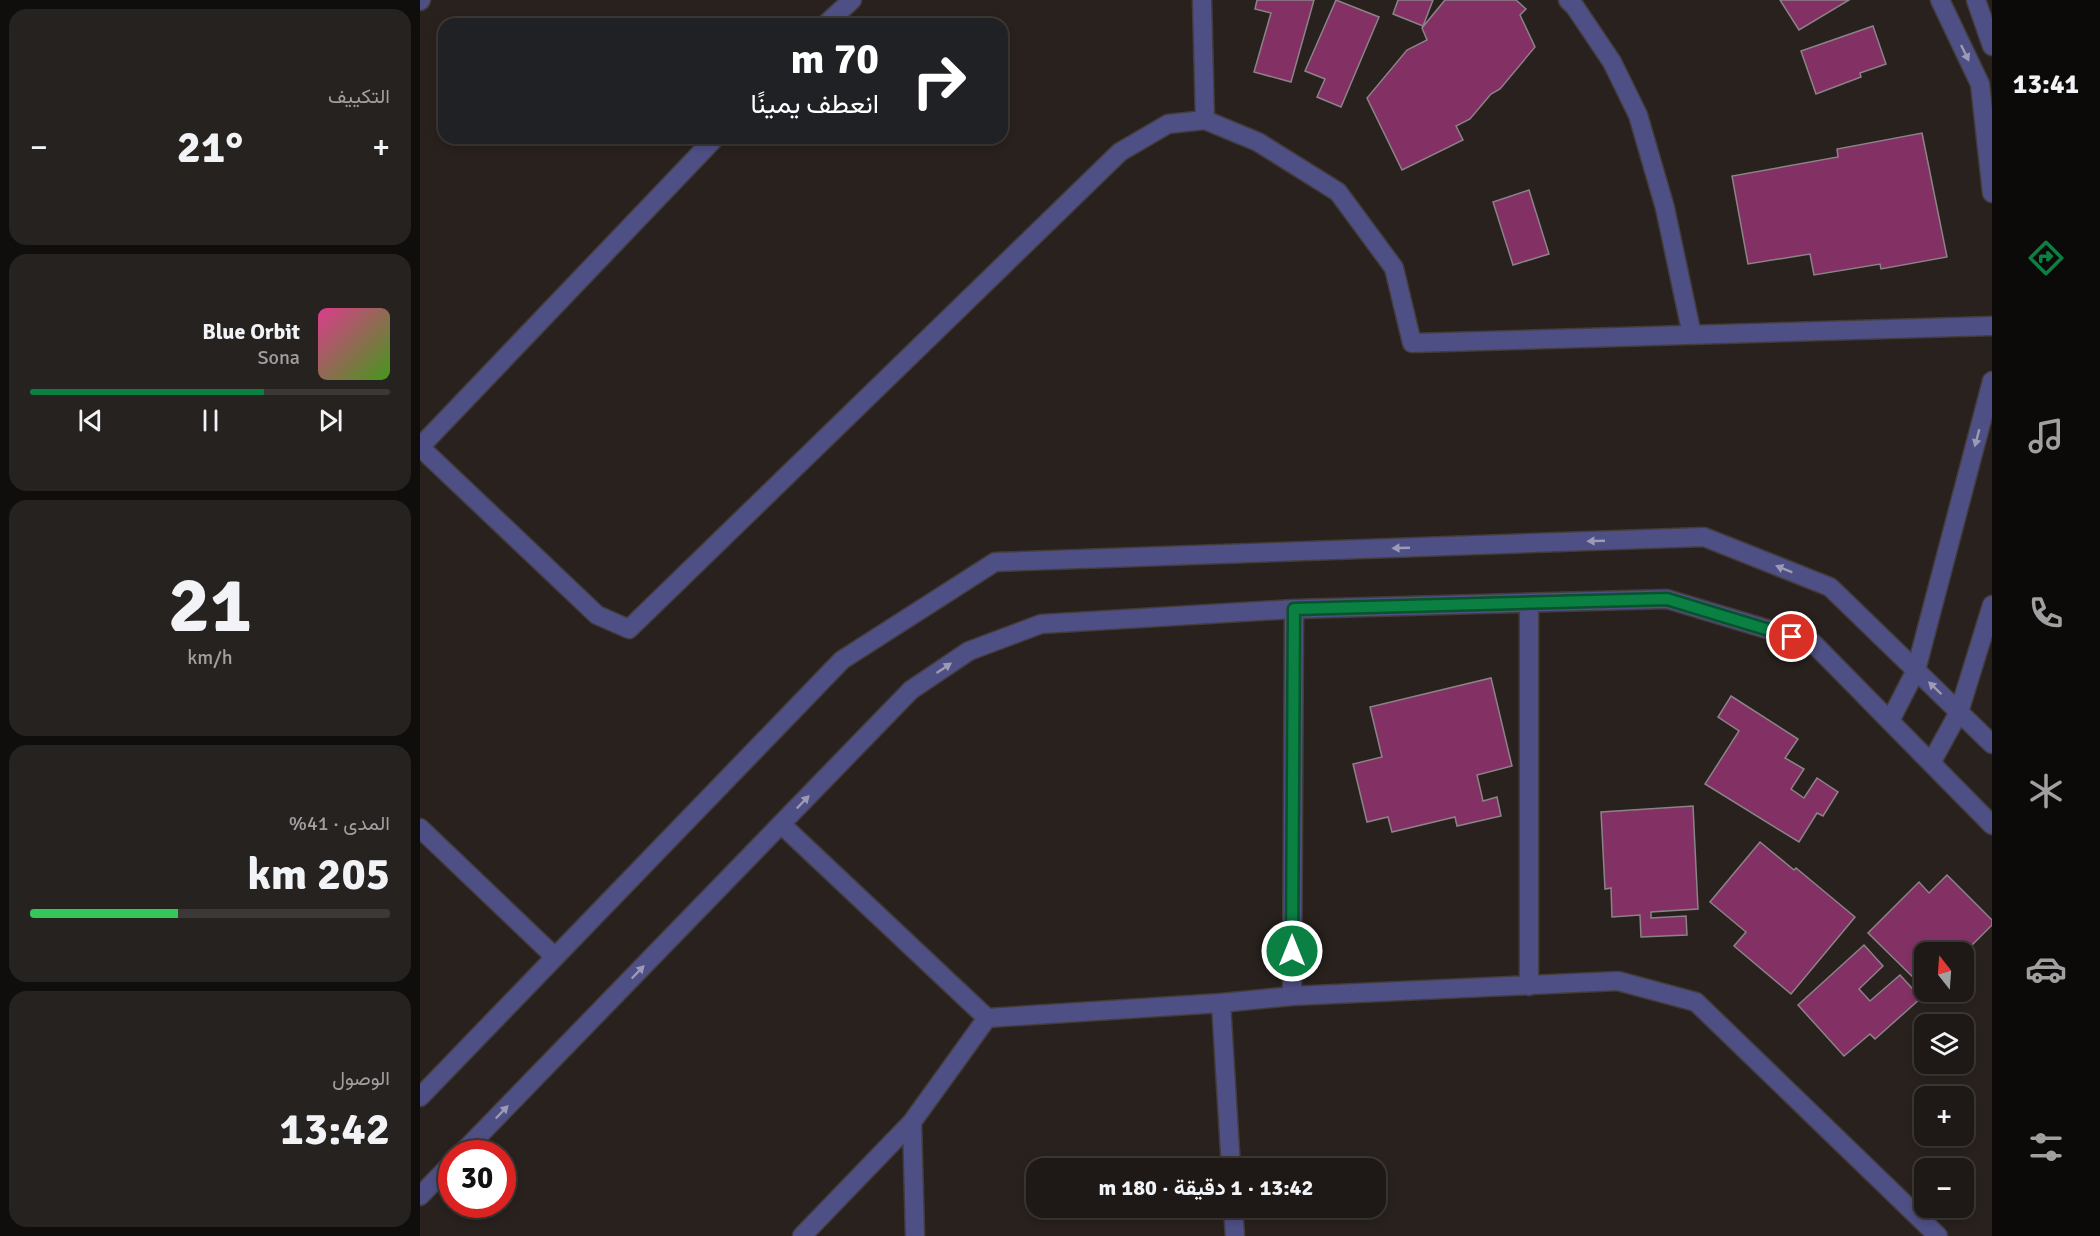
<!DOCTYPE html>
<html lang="ar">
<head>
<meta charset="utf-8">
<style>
	body { margin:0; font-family:Signika,Vazirmatn,sans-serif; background:#26221f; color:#f1f3f6; direction:rtl; height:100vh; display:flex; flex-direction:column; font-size:22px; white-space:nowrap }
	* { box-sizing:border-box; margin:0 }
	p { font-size:20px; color:#a1a0a1 }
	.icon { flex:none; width:33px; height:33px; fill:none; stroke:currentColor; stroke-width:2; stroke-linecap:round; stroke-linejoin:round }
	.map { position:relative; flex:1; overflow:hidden; direction:ltr }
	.panel { display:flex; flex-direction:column; gap:9px; padding:9px; background:#100e0c; width:420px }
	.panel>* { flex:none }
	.banner { position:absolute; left:18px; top:18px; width:570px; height:126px; border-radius:18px; box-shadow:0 3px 9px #0003,0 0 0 2px #3c3835; direction:rtl; background:#202124; color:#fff; overflow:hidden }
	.needle { width:39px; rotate:343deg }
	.buttons { position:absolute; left:1494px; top:942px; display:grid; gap:12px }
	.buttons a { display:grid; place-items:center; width:60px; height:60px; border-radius:12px; background:#1e1916; box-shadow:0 3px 9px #0003,0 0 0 2px #3c3835; font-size:30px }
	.speed { position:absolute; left:18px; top:1140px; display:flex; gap:12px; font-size:30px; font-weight:700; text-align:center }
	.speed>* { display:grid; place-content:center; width:78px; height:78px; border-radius:50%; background:#1e1916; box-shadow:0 3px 9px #0003,0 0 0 2px #3c3835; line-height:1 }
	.speed .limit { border:9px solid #d22; background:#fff; color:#111 }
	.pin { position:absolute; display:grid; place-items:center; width:51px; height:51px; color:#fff; margin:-26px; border:3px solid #fff; border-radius:50%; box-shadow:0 2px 6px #0007 }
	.me { position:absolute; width:66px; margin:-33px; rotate:0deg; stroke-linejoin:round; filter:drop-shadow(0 0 4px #0008) }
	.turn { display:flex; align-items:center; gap:21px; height:126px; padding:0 30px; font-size:27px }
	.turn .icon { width:78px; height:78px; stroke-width:2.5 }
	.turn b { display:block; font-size:42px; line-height:51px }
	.big { font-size:45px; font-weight:700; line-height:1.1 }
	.panel .tile { flex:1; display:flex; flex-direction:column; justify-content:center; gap:9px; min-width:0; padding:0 21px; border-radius:18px; background:#26221f }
	.panel .dial { align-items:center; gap:0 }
	.dial b { font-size:78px; line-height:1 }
	.song { display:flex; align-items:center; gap:18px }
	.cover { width:72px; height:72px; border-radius:9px; background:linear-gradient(135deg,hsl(330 70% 55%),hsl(100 70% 35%)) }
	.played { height:6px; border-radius:3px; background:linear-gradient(90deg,#0b8043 65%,#3c3835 65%) }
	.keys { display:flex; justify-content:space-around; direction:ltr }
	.heat { display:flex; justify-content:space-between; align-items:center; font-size:33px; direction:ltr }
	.charge { height:9px; border-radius:4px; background:linear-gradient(90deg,#34c759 41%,#3c3835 0) }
	.trip { position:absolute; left:606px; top:1158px; width:360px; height:60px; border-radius:18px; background:#1e1916; box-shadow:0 3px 9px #0003,0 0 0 2px #3c3835; font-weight:700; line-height:60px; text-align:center; direction:rtl }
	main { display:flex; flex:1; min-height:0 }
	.tabs { display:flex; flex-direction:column; width:108px; justify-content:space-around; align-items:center; background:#0c0a09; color:#a1a0a1 }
	.tabs .icon { width:42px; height:42px }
	.tabs .active { color:#0b8043 }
	.tabs b { font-size:27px; color:#f1f3f6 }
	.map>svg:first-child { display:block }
</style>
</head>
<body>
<main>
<nav class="tabs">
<b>13:41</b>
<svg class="icon active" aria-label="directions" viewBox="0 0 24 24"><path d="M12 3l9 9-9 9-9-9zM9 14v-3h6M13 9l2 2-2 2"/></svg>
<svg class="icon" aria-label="music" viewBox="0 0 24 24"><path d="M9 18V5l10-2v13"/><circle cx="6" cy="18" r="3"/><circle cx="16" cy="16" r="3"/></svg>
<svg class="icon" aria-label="phone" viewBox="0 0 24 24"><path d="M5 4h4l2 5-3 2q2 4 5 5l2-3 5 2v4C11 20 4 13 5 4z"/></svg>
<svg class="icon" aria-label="climate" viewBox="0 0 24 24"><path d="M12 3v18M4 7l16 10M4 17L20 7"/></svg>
<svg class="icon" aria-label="car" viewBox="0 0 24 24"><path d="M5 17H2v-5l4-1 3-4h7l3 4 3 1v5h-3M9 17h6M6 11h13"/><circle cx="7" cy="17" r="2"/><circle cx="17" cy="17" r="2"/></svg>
<svg class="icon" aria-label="filters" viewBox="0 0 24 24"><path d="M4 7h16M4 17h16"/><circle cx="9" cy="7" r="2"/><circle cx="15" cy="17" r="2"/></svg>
</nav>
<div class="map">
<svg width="1572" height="1236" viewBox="0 0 1572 1236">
	<rect width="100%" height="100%" fill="#28211e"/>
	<path fill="#833165" stroke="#8b8387" stroke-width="1.5" d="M837 0H894L871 82 834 72 851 13 835 9Z
		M916 0 959 17 921 107 897 97 905 79 885 71Z
		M978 0H1013L1003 26 973 14Z
		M1025 0H1096L1106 9 1100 15 1115 47 1080 89 1071 94 1050 119 1036 126 1043 140 982 170 947 98 987 50 1007 40 1002 28Z
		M1360 0H1429L1379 30Z
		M1453 26 1466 64 1440 73 1441 77 1396 94 1381 51Z
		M1502 133 1527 257 1461 269 1460 264 1394 275 1390 254 1328 264 1312 176 1418 157 1417 149Z
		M1109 190 1129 254 1093 265 1073 202Z
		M1071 678 1092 766 1057 775 1063 801 1077 797 1081 816 1037 826 1035 817 972 832 968 817 947 822 933 764 962 757 950 707Z
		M1311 696 1378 739 1365 758 1384 769 1371 789 1384 798 1397 778 1418 792 1403 816 1397 813 1379 842 1285 784 1319 731 1298 717Z
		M1273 806 1278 909 1231 912V918L1266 916 1267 935 1221 937 1220 915 1192 917 1191 888 1185 889 1181 812Z
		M1340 842 1374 870 1376 868 1435 917 1371 994 1314 946 1326 932 1290 902Z
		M1527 875 1572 920V925L1544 953 1504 952V988L1448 933 1499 882 1509 893Z
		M1444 945 1463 966 1439 989 1450 1001 1480 975 1501 998 1455 1039 1450 1034 1424 1056 1378 1005Z"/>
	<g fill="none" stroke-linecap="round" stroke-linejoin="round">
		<g stroke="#433c3a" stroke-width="21">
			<path id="minor" d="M782 0 785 120
				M1148 0 1155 7 1192 62 1218 115 1245 208 1272 335
				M1520 0 1560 84 1572 193
				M1556 0 1572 46
				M0 1 1 0
				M406 24 432 0
				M0 447 177 615 209 629 700 152 748 124 785 120 838 142 918 192 974 268 992 343 1572 326
				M0 447 295 138
				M1109 603V986
				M1470 721 1496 670 1572 381
				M1511 763 1539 712 1572 605
				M361 824 567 1018 492 1122 495 1236
				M0 828 135 957
				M872 996 874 609
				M567 1018 801 1003
				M0 1097 422 660 575 562 1284 537 1410 587 1572 744
				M41 1154 491 690 549 651 621 624 874 609 1247 599 1393 643 1572 825
				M811 1168 801 1003 872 996 1198 981 1276 1002 1518 1236
				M0 1196 32 1163
				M813 1208 815 1236
				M382 1236 492 1122"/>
		</g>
		<use href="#minor" stroke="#4e4f84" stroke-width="18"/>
	</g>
	<defs><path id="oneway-solid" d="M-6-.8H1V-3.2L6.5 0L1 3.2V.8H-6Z" transform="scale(1.5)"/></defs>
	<g fill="#9c9ab4">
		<use href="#oneway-solid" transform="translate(1545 53) rotate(64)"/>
		<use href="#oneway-solid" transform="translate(1557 438) rotate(105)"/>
		<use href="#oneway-solid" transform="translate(1176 541) rotate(178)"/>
		<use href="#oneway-solid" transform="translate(981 548) rotate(178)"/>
		<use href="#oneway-solid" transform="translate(1364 569) rotate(-158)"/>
		<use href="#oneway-solid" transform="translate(524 668) rotate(-34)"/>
		<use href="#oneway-solid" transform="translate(1515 688) rotate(-136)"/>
		<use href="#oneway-solid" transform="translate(383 802) rotate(-46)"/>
		<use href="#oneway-solid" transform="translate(218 972) rotate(-46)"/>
		<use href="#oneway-solid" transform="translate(82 1112) rotate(-46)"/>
	</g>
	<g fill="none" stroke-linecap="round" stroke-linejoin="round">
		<g stroke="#07532c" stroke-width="15">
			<path id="route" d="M872 951 874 609 1247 599 1372 637"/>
		</g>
		<use href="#route" stroke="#0b8043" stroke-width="10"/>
	</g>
</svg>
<div class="buttons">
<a><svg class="needle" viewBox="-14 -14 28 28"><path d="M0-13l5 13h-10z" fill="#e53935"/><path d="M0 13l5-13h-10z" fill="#a1a0a1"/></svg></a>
<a><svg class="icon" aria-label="layers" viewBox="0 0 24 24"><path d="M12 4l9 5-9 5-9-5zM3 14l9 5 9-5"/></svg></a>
<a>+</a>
<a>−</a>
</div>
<div class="speed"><div class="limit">30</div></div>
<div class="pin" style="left:1372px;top:637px;background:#d93025"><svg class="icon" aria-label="arrive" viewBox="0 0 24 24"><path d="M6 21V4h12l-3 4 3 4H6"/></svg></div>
<svg class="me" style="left:872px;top:951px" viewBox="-20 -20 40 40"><circle r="17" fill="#0b8043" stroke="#fff" stroke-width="3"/><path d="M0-11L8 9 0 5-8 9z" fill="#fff"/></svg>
<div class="trip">13:42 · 1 دقيقة · 180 m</div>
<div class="banner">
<div class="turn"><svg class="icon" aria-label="right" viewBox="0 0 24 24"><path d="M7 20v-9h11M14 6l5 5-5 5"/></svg><div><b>70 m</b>انعطف يمينًا</div></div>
</div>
</div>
<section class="panel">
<div class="tile"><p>التكييف</p>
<div class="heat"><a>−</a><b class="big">21°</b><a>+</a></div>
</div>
<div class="tile">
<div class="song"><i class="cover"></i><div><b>Blue Orbit</b><p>Sona</p></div></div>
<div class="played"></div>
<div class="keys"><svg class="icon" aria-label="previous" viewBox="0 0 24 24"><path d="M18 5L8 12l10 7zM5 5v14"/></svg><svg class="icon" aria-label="pause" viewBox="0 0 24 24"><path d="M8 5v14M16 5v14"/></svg><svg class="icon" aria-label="next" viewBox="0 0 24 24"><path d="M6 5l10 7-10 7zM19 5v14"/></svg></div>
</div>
<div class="tile dial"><b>21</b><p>km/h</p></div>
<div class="tile"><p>المدى · 41%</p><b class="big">205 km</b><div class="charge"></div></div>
<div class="tile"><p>الوصول</p><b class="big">13:42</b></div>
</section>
</main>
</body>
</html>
